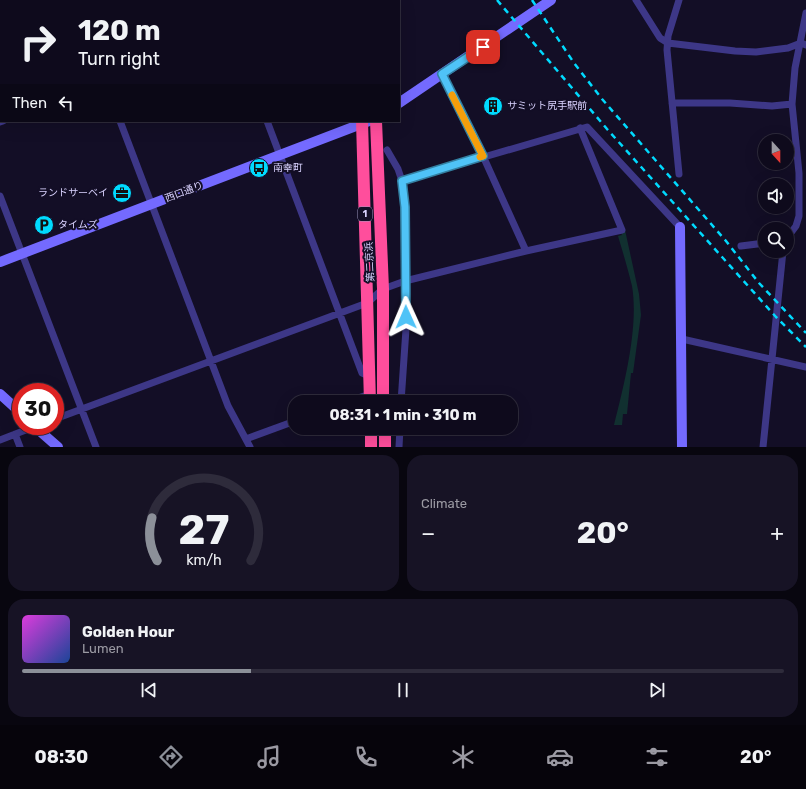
<!DOCTYPE html>
<html lang="en">
<head>
<meta charset="utf-8">
<style>
	body { margin:0; font-family:Rubik,"Noto Sans JP",sans-serif; background:#171325; color:#f1f3f6; height:100vh; display:flex; flex-direction:column; font-size:15px; white-space:nowrap }
	* { box-sizing:border-box; margin:0 }
	p { font-size:13px; color:#9b9aa3 }
	.icon { flex:none; width:22px; height:22px; fill:none; stroke:currentColor; stroke-width:2; stroke-linecap:round; stroke-linejoin:round }
	.map { position:relative; height:447px; overflow:hidden }
	.panel { display:flex; flex-direction:column; gap:8px; padding:8px; background:#08060f; flex:1 }
	.panel>* { flex:none }
	.banner { position:absolute; left:0px; top:0px; width:400px; height:122px; box-shadow:0 4px 16px #0002,0 0 0 1px #2e2b3b; background:#0e0a1c; color:#f1f3f6; overflow:hidden }
	.needle { width:26px; rotate:159deg }
	.fabs { position:absolute; left:758px; top:134px; display:grid; gap:8px }
	.fabs a { display:grid; place-items:center; width:36px; height:36px; border-radius:50%; background:#0e0a1c; box-shadow:0 4px 16px #0002,0 0 0 1px #2e2b3b; font-size:20px }
	.speed { position:absolute; left:12px; top:383px; display:flex; gap:8px; font-size:20px; font-weight:700; text-align:center }
	.speed>* { display:grid; place-content:center; width:52px; height:52px; border-radius:50%; background:#0e0a1c; box-shadow:0 4px 16px #0002,0 0 0 1px #2e2b3b; line-height:1 }
	.speed .limit { border:6px solid #d22; background:#fff; color:#111 }
	.pin { position:absolute; display:grid; place-items:center; width:34px; height:34px; color:#fff; margin:-17px; border-radius:8px; box-shadow:0 2px 6px #0006 }
	.me { position:absolute; width:44px; margin:-22px; rotate:359deg; stroke-linejoin:round; filter:drop-shadow(0 0 3px #0008) }
	.turn { display:flex; align-items:center; gap:14px; height:84px; padding:0 12px; font-size:18px }
	.turn .icon { width:52px; height:52px; stroke-width:2.5 }
	.turn b { display:block; font-size:28px; line-height:34px }
	.then { display:flex; align-items:center; height:38px; padding:0 12px; background:#0003; gap:8px; font-size:15px }
	.big { font-size:30px; font-weight:700; line-height:1.1 }
	.panel .card { flex:1; display:flex; flex-direction:column; justify-content:center; gap:6px; min-width:0; padding:0 14px; border-radius:16px; background:#171325 }
	.panel .dial { align-items:center; gap:0 }
	.dial svg { height:104px; overflow:visible; fill:none; stroke:#2e2b3b; stroke-width:7; stroke-linecap:round; text-anchor:middle }
	.dial text { fill:#f1f3f6; stroke:none }
	.song { display:flex; align-items:center; gap:12px }
	.cover { width:48px; height:48px; border-radius:6px; background:linear-gradient(135deg,hsl(300 70% 55%),hsl(220 70% 35%)) }
	.played { height:4px; border-radius:2px; background:linear-gradient(90deg,#8c9099 30%,#2e2b3b 30%) }
	.keys { display:flex; justify-content:space-around; direction:ltr }
	.heat { display:flex; justify-content:space-between; align-items:center; font-size:22px; direction:ltr }
	.panel .tiles { flex:1; display:grid; gap:8px; grid-template-columns:1fr 1fr }
	.card:last-child { grid-column:span 2 }
	.trip { position:absolute; left:288px; top:395px; width:230px; height:40px; border-radius:16px; background:#0e0a1c; box-shadow:0 4px 16px #0002,0 0 0 1px #2e2b3b; font-weight:700; line-height:40px; text-align:center }
	.tab-bar { display:flex; height:64px; justify-content:space-around; align-items:center; background:#06040b; color:#9b9aa3 }
	.tab-bar .icon { width:28px; height:28px }
	.tab-bar .current { color:#8c9099 }
	.tab-bar b { font-size:18px; color:#f1f3f6 }
	.map>svg:first-child { display:block }
</style>
</head>
<body>
<div class="map">
<svg width="806" height="447" viewBox="0 0 806 447">
	<rect width="100%" height="100%" fill="#130e26"/>
	<path fill="#113030" d="M625 230 639 294 641 315 633 373H631L627 414H623L622 425H614C624 385 639 327 632 286 628 269 623 253 618 236L622 235 621 233Z"/>
	<g fill="none" stroke-linecap="round" stroke-linejoin="round">
		<path stroke="#3d3787" stroke-width="7" d="M222 0V1
			M293 0V1
			M636 0 660 38 668 43 735 51 756 52 788 48 801 43 806 45
			M679 0 668 36 667 50 679 174
			M306 1 307 0
			M442 75 483 156 526 251
			M672 103H730L772 106 792 104
			M120 121 228 406 250 447
			M267 121 362 373 369 376
			M0 122 3 121
			M387 150 398 169 402 181 405 207 406 329 401 402
			M402 181 587 127 680 227
			M0 196 96 447
			M787 238 796 226 799 216V173L792 104 795 68 806 13
			M741 246 765 243
			M682 339 806 367
			M346 402 370 394
			M55 419 367 303 383 289 405 281 526 251 622 230 580 128
			M15 434 20 447
			M246 439 295 421
			M0 440 36 426
			M399 447 400 428
			M763 447 783 251"/>
		<path stroke="#746aff" stroke-width="10" d="M399 103 551 0
			M680 227 682 447
			M0 262 369 121
			M0 394 21 413
			M34 426 58 447"/>
		<path stroke="#ff4e9c" stroke-width="12" d="M359 0V1
			M371 0V1
			M362 121 370 402
			M376 121 383 289V402
			M371 428V447
			M385 428V447"/>
		<path stroke="#00dafe" stroke-width="2.5" stroke-dasharray="6 5" stroke-linecap="butt" d="M497 0 607 129 776 317 806 347
			M532 0 574 63 602 99 726 241 759 283 806 333"/>
	</g>
	<g fill="none" stroke-linecap="round" stroke-linejoin="round">
		<g stroke="#337fa1" stroke-width="10">
			<path id="route" d="M406 317 405 207 402 181 483 156 442 74 483 47"/>
		</g>
		<use href="#route" stroke="#4fc3f7" stroke-width="7"/>
		<path stroke="#f59e0b" stroke-width="7" d="M452 95 483 156 480 157"/>
	</g>
	<defs>
		<g id="building-disc" transform="scale(1)"><circle r="9.5" fill="#00dafe" stroke="#130e26"/><path d="M-4-6H4V6H1V3H-1V6H-4ZM-2.5-4.3h1.7v1.8h-1.7ZM.8-4.3h1.7v1.8H.8ZM-2.5-1h1.7V.8h-1.7ZM.8-1h1.7V.8H.8Z" fill="#111"/></g>
		<g id="bus-disc" transform="scale(1)"><circle r="9.5" fill="#00dafe" stroke="#130e26"/><path d="M-5-6H5V4H4V6H2V4H-2V6H-4V4H-5ZM-3.5-4V0h7V-4ZM-3.5 1.2v1.5H-2V1.2ZM2 1.2v1.5H3.5V1.2Z" fill="#111"/></g>
		<g id="office-disc" transform="scale(1)"><circle r="9.5" fill="#00dafe" stroke="#130e26"/><path d="M-6-3h4V-5.5h4V-3h4V5H-6ZM-1-4.5V-3h2v-1.5ZM-6 0V1H6V0Z" fill="#111"/></g>
		<g id="parking-disc" transform="scale(1)"><circle r="9.5" fill="#00dafe" stroke="#130e26"/><path d="M-3.5-5.5H1a3.5 3.5 0 0 1 0 7H-1V5.5H-3.5ZM-1-3.4V-.6H.8a1.4 1.4 0 0 0 0-2.8Z" fill="#111"/></g>
	</defs>
	<g fill-rule="evenodd">
		<use href="#building-disc" x="493" y="106"/>
		<use href="#bus-disc" x="259" y="168"/>
		<use href="#office-disc" x="122" y="193"/>
		<use href="#parking-disc" x="44" y="225"/>
	</g>
	<g text-anchor="middle" dominant-baseline="central" stroke-width="4" stroke-linejoin="round" paint-order="stroke">
		<rect fill="#130e26" stroke="#9e98be" stroke-width="1" x="358" y="207" width="14" height="14" rx="3"/>
		<g font-size="9" font-weight="bold" fill="#dad3ff">
			<text x="365" y="214">1</text>
		</g>
		<g font-size="10" fill="#dad3ff" stroke="#130e26" text-anchor="start">
			<text x="507" y="106">サミット尻手駅前</text>
			<text x="273" y="168">南幸町</text>
			<text x="108" y="193" text-anchor="end">ランドサーベイ</text>
			<text x="58" y="225">タイムズ</text>
		</g>
		<g font-size="10" fill="#dad3ff" stroke="#130e26">
			<text transform="translate(184 192) rotate(-21)">西口通り</text>
			<text transform="translate(370 262) rotate(-93)">第二京浜</text>
		</g>
	</g>
</svg>
<div class="fabs">
<a><svg class="needle" viewBox="-14 -14 28 28"><path d="M0-13l5 13h-10z" fill="#e53935"/><path d="M0 13l5-13h-10z" fill="#9b9aa3"/></svg></a>
<a><svg class="icon" aria-label="sound" viewBox="0 0 24 24"><path d="M4 9h4l5-4v14l-5-4H4zM17 9q2 3 0 6"/></svg></a>
<a><svg class="icon" aria-label="search" viewBox="0 0 24 24"><circle cx="10" cy="10" r="6"/><path d="M15 15l6 6"/></svg></a>
</div>
<div class="speed"><div class="limit">30</div></div>
<div class="pin" style="left:483px;top:47px;background:#d93025"><svg class="icon" aria-label="arrive" viewBox="0 0 24 24"><path d="M6 21V4h12l-3 4 3 4H6"/></svg></div>
<svg class="me" style="left:406px;top:317px" viewBox="-20 -20 40 40"><path d="M0-17L14 15 0 8-14 15z" fill="#4fc3f7" stroke="#fff" stroke-width="4"/></svg>
<div class="trip">08:31 · 1 min · 310 m</div>
<div class="banner">
<div class="turn"><svg class="icon" aria-label="right" viewBox="0 0 24 24"><path d="M7 20v-9h11M14 6l5 5-5 5"/></svg><div><b>120 m</b>Turn right</div></div>
<div class="then">Then<svg class="icon" aria-label="left" viewBox="0 0 24 24"><path d="M17 20v-9H6M10 6l-5 5 5 5"/></svg></div>
</div>
</div>
<section class="panel">
<div class="tiles">
<div class="card dial"><svg viewBox="0 0 100 80">
<path d="M14 69A42 42 0 1 1 86 69"/>
<path d="M14 69A42 42 0 0 1 10 36" stroke="#8c9099"/>
<text x="50" y="56" font-size="32" font-weight="700">27</text>
<text x="50" y="72" font-size="11">km/h</text>
</svg></div>
<div class="card"><p>Climate</p>
<div class="heat"><a>−</a><b class="big">20°</b><a>+</a></div>
</div>
<div class="card">
<div class="song"><i class="cover"></i><div><b>Golden Hour</b><p>Lumen</p></div></div>
<div class="played"></div>
<div class="keys"><svg class="icon" aria-label="previous" viewBox="0 0 24 24"><path d="M18 5L8 12l10 7zM5 5v14"/></svg><svg class="icon" aria-label="pause" viewBox="0 0 24 24"><path d="M8 5v14M16 5v14"/></svg><svg class="icon" aria-label="next" viewBox="0 0 24 24"><path d="M6 5l10 7-10 7zM19 5v14"/></svg></div>
</div>
</div>
</section>
<nav class="tab-bar">
<b>08:30</b>
<svg class="icon current" aria-label="directions" viewBox="0 0 24 24"><path d="M12 3l9 9-9 9-9-9zM9 14v-3h6M13 9l2 2-2 2"/></svg>
<svg class="icon" aria-label="music" viewBox="0 0 24 24"><path d="M9 18V5l10-2v13"/><circle cx="6" cy="18" r="3"/><circle cx="16" cy="16" r="3"/></svg>
<svg class="icon" aria-label="phone" viewBox="0 0 24 24"><path d="M5 4h4l2 5-3 2q2 4 5 5l2-3 5 2v4C11 20 4 13 5 4z"/></svg>
<svg class="icon" aria-label="climate" viewBox="0 0 24 24"><path d="M12 3v18M4 7l16 10M4 17L20 7"/></svg>
<svg class="icon" aria-label="car" viewBox="0 0 24 24"><path d="M5 17H2v-5l4-1 3-4h7l3 4 3 1v5h-3M9 17h6M6 11h13"/><circle cx="7" cy="17" r="2"/><circle cx="17" cy="17" r="2"/></svg>
<svg class="icon" aria-label="filters" viewBox="0 0 24 24"><path d="M4 7h16M4 17h16"/><circle cx="9" cy="7" r="2"/><circle cx="15" cy="17" r="2"/></svg>
<b>20°</b>
</nav>
</body>
</html>
